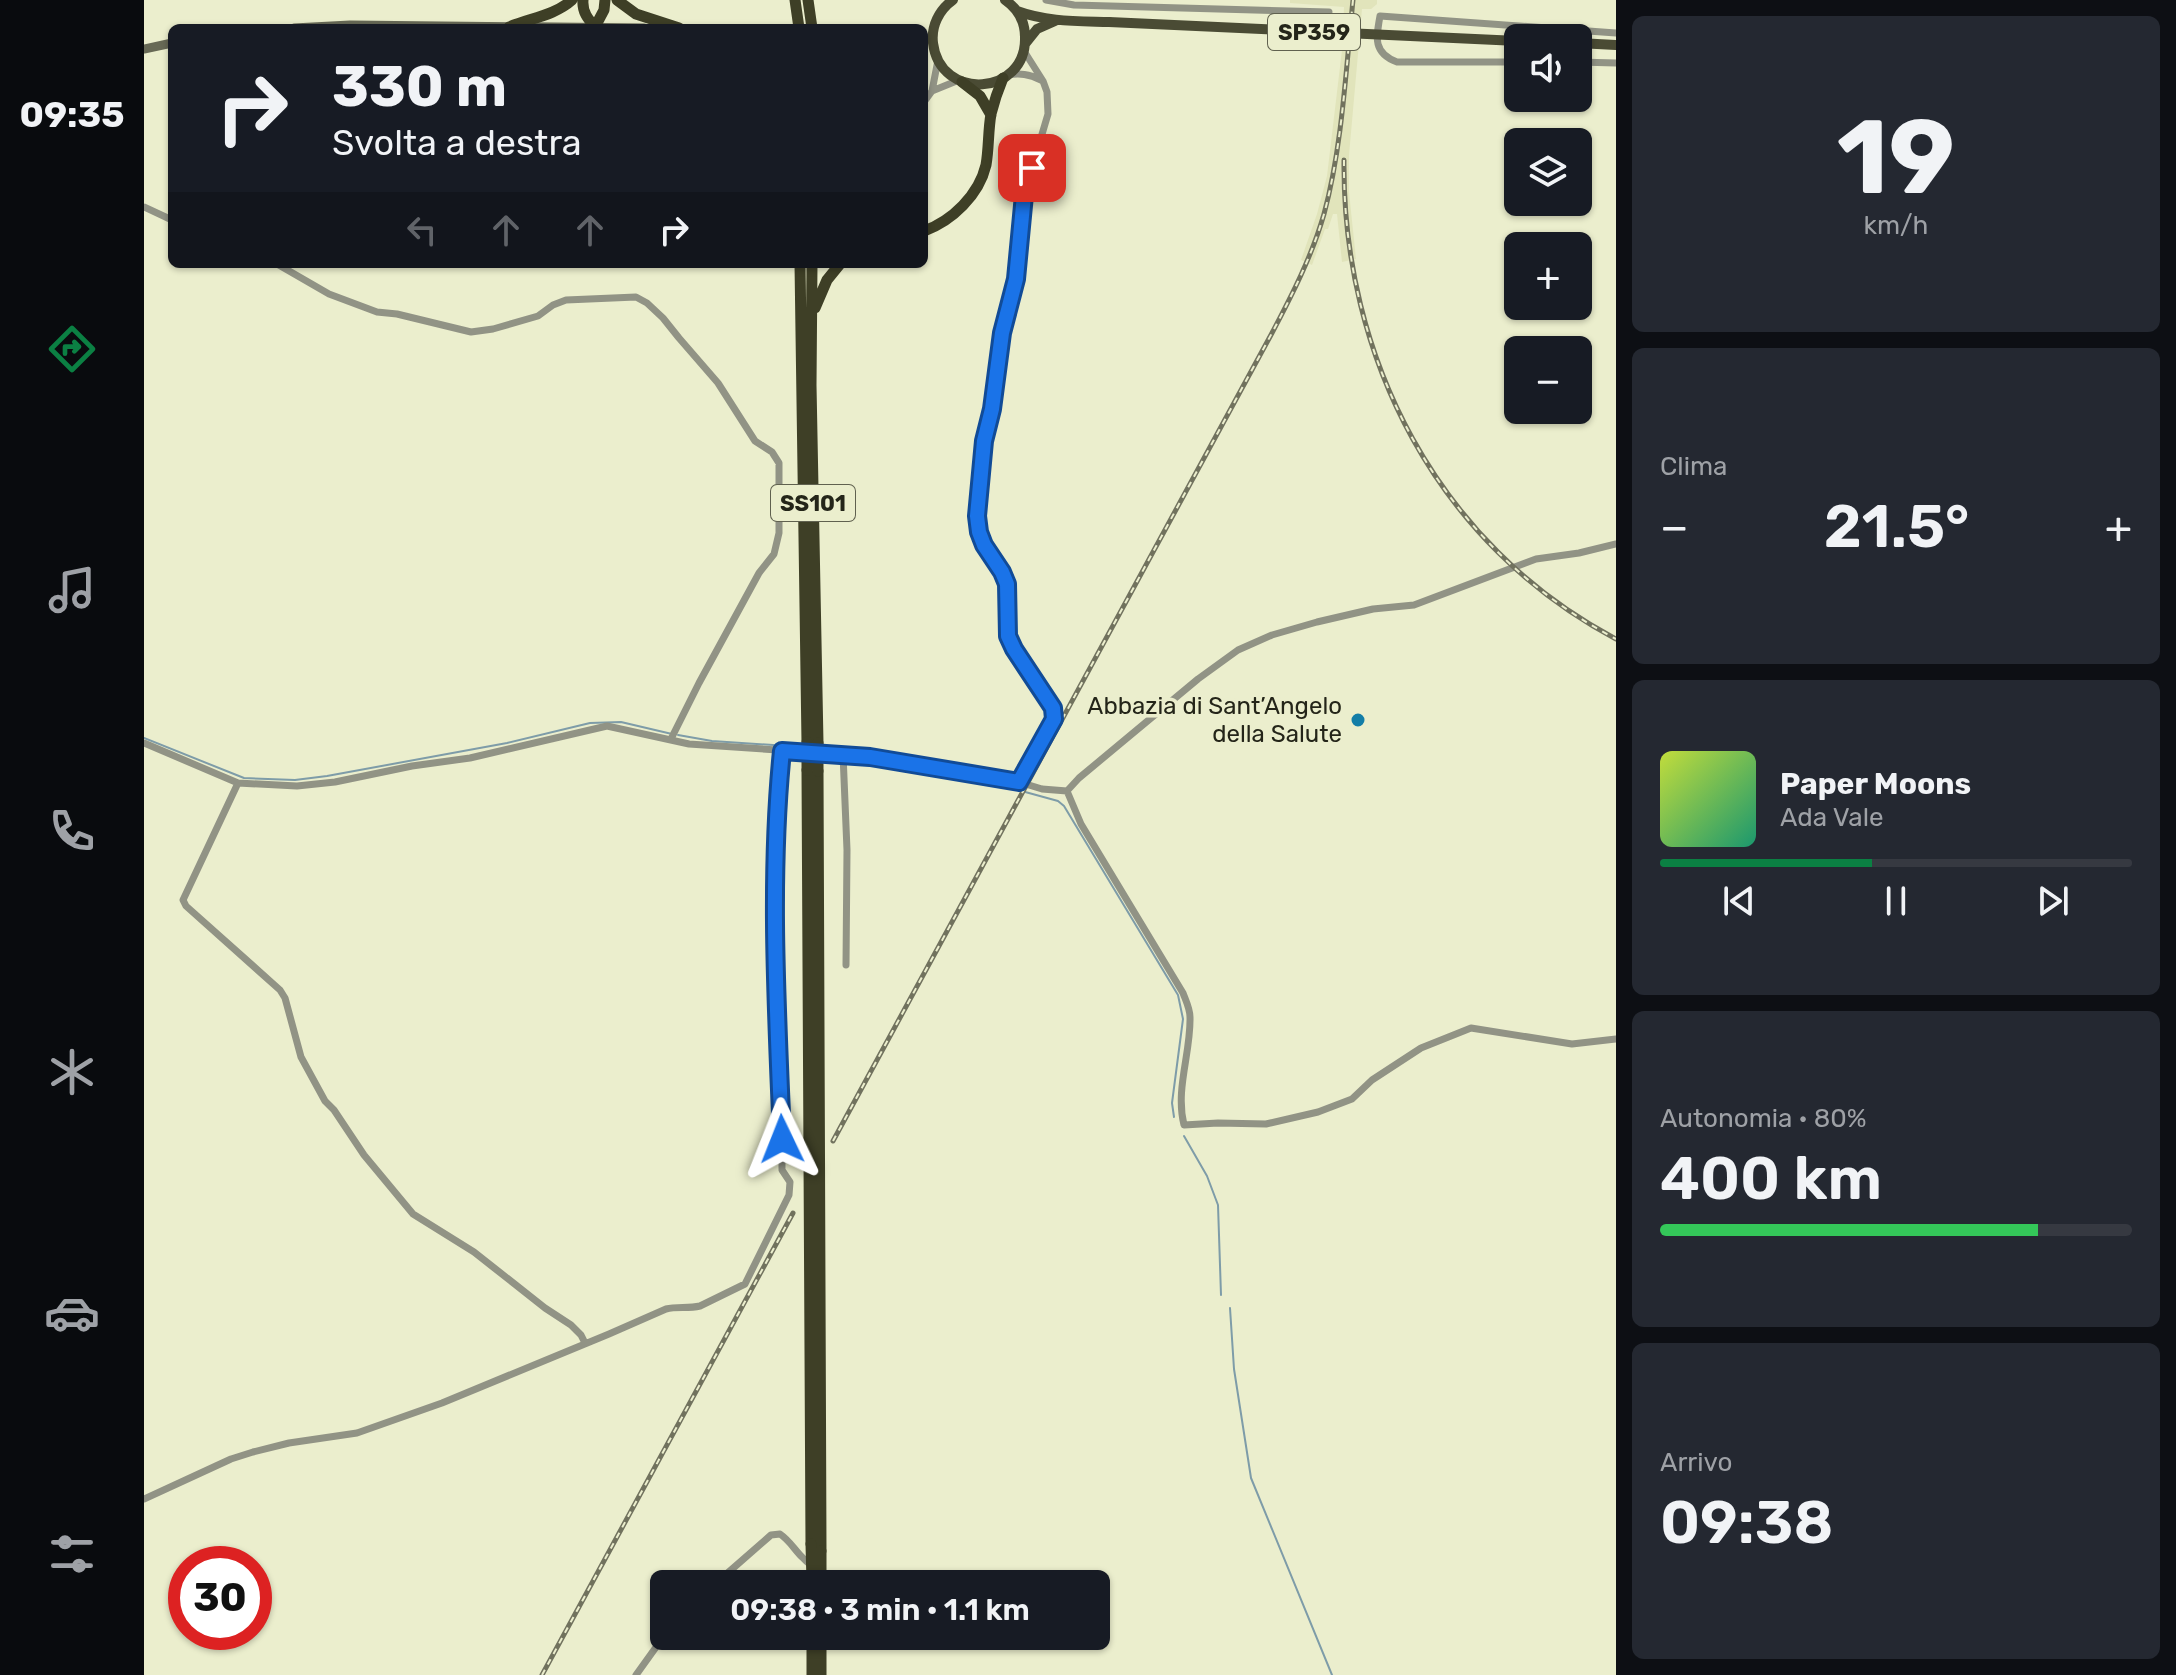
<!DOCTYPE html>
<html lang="it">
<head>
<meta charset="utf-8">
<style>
	body { margin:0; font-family:Rubik,sans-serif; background:#242831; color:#f1f3f6; height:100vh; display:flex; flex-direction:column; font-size:30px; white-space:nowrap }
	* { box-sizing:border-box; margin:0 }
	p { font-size:26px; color:#9ea1a6 }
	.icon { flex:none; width:44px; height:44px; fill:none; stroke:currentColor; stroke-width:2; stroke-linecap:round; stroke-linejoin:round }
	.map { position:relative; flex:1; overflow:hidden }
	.panel { display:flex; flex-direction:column; gap:16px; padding:16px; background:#0d0f14; width:560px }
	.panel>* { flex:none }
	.top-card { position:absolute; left:24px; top:24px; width:760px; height:244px; border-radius:12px; box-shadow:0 2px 6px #0004; background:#171b24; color:#f1f3f6; overflow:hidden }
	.fabs { position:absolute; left:1360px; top:24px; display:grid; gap:16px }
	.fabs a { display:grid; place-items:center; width:88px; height:88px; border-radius:12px; background:#171b24; box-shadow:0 2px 6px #0004; font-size:40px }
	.speed { position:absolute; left:24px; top:1546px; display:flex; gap:16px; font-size:40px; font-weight:700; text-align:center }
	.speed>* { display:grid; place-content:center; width:104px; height:104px; border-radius:50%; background:#171b24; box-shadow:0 2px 6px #0004; line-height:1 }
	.speed .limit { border:12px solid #d22; background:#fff; color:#111 }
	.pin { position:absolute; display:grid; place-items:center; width:68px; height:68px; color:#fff; margin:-34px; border-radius:16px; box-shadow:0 4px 12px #0006 }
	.me { position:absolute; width:88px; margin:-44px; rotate:358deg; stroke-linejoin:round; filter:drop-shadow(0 0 6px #0008) }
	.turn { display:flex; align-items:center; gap:28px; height:168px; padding:0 32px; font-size:36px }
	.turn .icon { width:104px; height:104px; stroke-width:2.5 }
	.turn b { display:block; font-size:56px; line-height:68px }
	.lanes { display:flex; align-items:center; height:76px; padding:0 32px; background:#0003; justify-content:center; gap:40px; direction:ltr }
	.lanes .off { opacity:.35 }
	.big { font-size:60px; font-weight:600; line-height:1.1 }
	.panel .tile { flex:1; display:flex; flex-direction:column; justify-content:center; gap:12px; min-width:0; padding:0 28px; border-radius:12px; background:#242831 }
	.panel .dial { align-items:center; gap:0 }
	.dial b { font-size:104px; line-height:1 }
	.song { display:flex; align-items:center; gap:24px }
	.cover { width:96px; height:96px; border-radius:12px; background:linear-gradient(135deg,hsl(70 70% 55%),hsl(160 70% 35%)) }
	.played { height:8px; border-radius:4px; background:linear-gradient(90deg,#0b8043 45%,#363941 45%) }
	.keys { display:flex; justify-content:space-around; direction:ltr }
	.heat { display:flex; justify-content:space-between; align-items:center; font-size:44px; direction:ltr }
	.charge { height:12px; border-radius:6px; background:linear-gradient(90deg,#34c759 80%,#363941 0) }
	.trip { position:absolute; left:506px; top:1570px; width:460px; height:80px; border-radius:12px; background:#171b24; box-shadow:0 2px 6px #0004; font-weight:600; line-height:80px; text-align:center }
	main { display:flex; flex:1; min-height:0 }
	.dock { display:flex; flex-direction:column; width:144px; justify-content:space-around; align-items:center; background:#090b0e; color:#9ea1a6 }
	.dock .icon { width:56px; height:56px }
	.dock .selected { color:#0b8043 }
	.dock b { font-size:36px; color:#f1f3f6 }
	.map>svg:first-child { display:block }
</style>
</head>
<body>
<main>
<nav class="dock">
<b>09:35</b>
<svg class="icon selected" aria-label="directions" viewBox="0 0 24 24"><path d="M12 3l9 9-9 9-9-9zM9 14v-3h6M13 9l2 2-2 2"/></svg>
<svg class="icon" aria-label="music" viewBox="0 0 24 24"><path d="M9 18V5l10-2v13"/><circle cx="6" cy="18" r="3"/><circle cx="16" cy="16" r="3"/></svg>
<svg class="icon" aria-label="phone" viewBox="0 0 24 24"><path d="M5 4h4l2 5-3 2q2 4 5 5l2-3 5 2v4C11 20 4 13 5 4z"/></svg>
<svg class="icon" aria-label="climate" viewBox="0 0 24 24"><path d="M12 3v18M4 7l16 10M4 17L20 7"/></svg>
<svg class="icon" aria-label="car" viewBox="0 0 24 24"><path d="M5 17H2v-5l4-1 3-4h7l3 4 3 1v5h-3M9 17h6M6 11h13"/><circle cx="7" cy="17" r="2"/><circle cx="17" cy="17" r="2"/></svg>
<svg class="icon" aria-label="filters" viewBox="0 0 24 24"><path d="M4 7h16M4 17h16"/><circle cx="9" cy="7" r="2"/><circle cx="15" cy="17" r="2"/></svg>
</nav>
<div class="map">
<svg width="1472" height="1675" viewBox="0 0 1472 1675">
	<rect width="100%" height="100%" fill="#ebeecd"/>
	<path fill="#e1e4bb" d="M1146 0H1233V4L1227 9H1218L1205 155V192L1212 259 1198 262 1193 214H1189L1184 229H1181L1168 265 1157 260 1173 214 1183 176 1198 50 1200 7 1146 3Z"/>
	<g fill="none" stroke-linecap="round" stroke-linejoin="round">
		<path stroke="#7e9ca8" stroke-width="2" d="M534 735 568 741 659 747
			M0 738 100 778 151 780 183 776 363 743 446 723 477 722 528 734
			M713 760 874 790 914 801 920 806 1034 995 1039 1019 1028 1103 1030 1117
			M1040 1136 1063 1176 1074 1205 1077 1295
			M1086 1308 1090 1369 1107 1478 1188 1675"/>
		<path stroke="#919385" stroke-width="7" d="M902 0 930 5 1185 12
			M1374 62H1253C1229 53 1232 38 1236 16L1472 33
			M1434 62 1472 63
			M863 75C876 73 885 74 897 80
			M788 91 815 80
			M780 102 788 91 794 60
			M0 207 28 220
			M133 264 185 294 233 312 253 314 327 332 349 329 394 316 409 305 422 300 492 297 503 303 519 318 535 338 574 383 611 441 628 452 635 463V533L630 554 615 573 555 683 527 739
			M0 743 94 783 153 786 191 782 268 766 326 758 463 726 545 744 709 755 743 759 875 782 898 789 923 791 935 778 1054 679 1094 650 1128 635 1173 622 1229 609 1270 605 1392 559 1435 553 1472 544
			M699 754 703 850 702 965
			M875 782 910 719 909 708 870 649 864 636 863 584 858 572 840 545 835 532 833 516 840 441 848 409 858 333 872 279 880 195 904 114 903 92 899 81 880 51
			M94 783 39 900 42 906 136 990 141 998 157 1057 181 1101 190 1110 220 1155 269 1214 330 1252 401 1308 427 1325 437 1335 441 1343
			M923 791 937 824 1039 993C1042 1001 1046 1009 1046 1017 1047 1053 1031 1089 1040 1125L1074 1123 1122 1124 1174 1112 1208 1099 1228 1080 1277 1048 1327 1028 1428 1044 1472 1039
			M0 1499 87 1459 109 1452 145 1443 213 1433 298 1403 465 1334 522 1309C533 1306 544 1309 556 1306L601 1284 645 1195 646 1182 638 1170C638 1031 624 890 638 751
			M571 1584 627 1535 636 1534C646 1541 650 1549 658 1557 670 1570 687 1578 703 1582
			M492 1675 520 1636"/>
		<path stroke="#676955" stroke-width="9" d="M150 28 206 25 500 28
			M0 49 28 43"/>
		<path stroke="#4a4b34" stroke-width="10" d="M809 0C795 10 787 26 789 43 796 102 883 96 881 37 881 22 874 9 861 0
			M873 11C903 22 934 21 965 22
			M1434 43 1472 45
			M881 44 893 29 911 21"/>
		<path stroke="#3e3f26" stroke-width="11" d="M439 0C438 12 444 19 451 27L460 10 461 0
			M473 0 492 14 535 28
			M651 0 655 28
			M664 0 668 28
			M365 27C386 18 410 16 428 0
			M818 82 836 96 847 115
			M780 231C808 221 835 195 842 165 845 148 844 131 847 114 850 102 854 90 859 78
			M656 264 663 742
			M668 264 667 385 674 743
			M671 308 683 280 696 264
			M663 770 667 1544
			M674 771 677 1551
			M668 1636V1675
			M677 1636V1675"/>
		<g stroke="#71725e" stroke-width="5">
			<path id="rail" d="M1200 160C1198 358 1294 545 1472 639
				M689 1141 1128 333C1148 295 1168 256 1180 214 1198 148 1202 69 1209 0
				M398 1675 649 1213"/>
		</g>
		<use href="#rail" stroke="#ebeecd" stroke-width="2" stroke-dasharray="6" stroke-linecap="butt"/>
		<path stroke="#4a4b34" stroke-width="10" d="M965 22 1374 41"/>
		<path stroke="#3e3f26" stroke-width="11" d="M663 742V770
			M674 743V771
			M667 1544 668 1582
			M677 1551V1584"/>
	</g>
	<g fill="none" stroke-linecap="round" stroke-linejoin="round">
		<g stroke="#114b97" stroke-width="20">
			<path id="route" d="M638 1139C633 1012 625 878 638 751L726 757 875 782 910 719 909 708 870 649 864 636 863 584 858 572 840 545 835 532 833 516 840 441 848 409 858 333 872 279 880 195 888 168"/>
		</g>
		<use href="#route" stroke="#1a73e8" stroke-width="14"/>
	</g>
	<circle fill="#137ea7" stroke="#ebeecd" stroke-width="3" cx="1214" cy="720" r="8"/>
	<g text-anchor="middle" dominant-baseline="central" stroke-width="7" stroke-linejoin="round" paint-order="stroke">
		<g fill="#ebeecd" stroke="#60614f" stroke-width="2">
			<rect x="1124" y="14" width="92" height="36" rx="6"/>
			<rect x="627" y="485" width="84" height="36" rx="6"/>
		</g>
		<g font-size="22" font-weight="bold" fill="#242519">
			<text x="1170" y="32">SP359</text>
			<text x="669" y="503">SS101</text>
		</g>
		<g font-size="24" fill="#242519" stroke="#ebeecd" text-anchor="end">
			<text x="1198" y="706">Abbazia di Sant’Angelo<tspan x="1198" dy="28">della Salute</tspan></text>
		</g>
	</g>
</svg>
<div class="fabs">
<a><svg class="icon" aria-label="sound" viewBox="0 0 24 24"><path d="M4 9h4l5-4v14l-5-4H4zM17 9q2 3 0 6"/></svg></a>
<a><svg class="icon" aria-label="layers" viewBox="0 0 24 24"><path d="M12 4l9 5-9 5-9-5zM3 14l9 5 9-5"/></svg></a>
<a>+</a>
<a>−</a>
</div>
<div class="speed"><div class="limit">30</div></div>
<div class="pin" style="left:888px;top:168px;background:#d93025"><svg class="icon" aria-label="arrive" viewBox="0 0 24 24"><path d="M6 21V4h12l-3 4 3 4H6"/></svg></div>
<svg class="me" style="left:638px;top:1139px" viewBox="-20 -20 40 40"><path d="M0-17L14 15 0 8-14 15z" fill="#1a73e8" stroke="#fff" stroke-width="4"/></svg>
<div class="trip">09:38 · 3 min · 1.1 km</div>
<div class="top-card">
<div class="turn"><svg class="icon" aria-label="right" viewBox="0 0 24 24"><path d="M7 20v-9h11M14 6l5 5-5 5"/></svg><div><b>330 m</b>Svolta a destra</div></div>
<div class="lanes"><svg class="icon off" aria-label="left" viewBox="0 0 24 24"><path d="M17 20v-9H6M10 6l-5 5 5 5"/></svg><svg class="icon off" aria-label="ahead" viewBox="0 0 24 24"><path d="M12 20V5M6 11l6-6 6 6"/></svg><svg class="icon off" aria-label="ahead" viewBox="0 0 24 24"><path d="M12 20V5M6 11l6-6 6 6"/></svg><svg class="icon" aria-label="right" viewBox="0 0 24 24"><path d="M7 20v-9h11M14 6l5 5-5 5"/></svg></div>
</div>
</div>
<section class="panel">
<div class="tile dial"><b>19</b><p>km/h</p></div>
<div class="tile"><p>Clima</p>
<div class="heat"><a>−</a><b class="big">21.5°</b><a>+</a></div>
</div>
<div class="tile">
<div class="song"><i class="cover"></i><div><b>Paper Moons</b><p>Ada Vale</p></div></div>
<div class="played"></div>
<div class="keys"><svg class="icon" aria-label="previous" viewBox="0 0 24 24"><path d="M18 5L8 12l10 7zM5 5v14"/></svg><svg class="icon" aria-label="pause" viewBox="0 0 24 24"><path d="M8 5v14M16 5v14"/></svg><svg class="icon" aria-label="next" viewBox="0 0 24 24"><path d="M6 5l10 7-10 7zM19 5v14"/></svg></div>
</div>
<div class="tile"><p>Autonomia · 80%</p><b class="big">400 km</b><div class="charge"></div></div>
<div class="tile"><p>Arrivo</p><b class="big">09:38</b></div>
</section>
</main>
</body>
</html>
